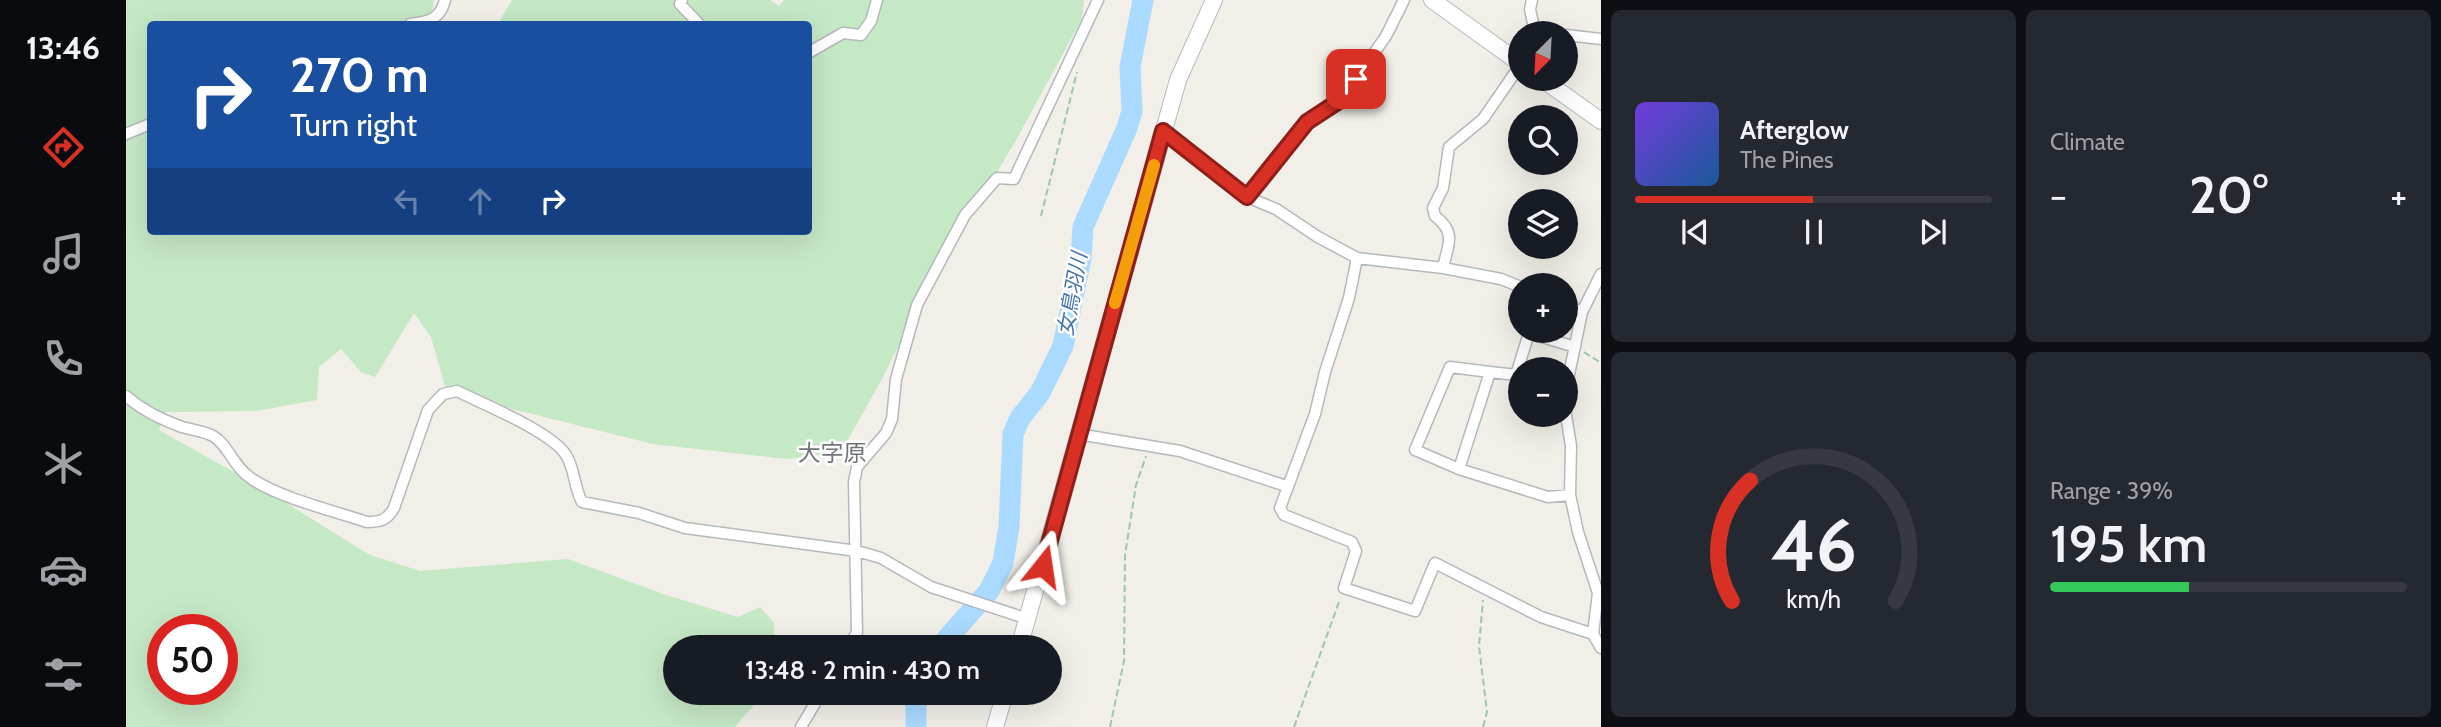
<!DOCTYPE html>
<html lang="en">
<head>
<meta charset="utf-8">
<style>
	body { margin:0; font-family:Cabin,"Noto Sans JP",sans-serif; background:#242831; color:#f1f3f6; height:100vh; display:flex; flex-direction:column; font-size:26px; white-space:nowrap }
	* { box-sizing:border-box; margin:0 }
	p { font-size:23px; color:#9ea1a6 }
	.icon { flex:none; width:38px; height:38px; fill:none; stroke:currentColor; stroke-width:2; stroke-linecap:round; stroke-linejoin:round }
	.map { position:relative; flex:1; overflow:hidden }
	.drawer { display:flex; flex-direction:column; gap:10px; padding:10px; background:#0d0f14; width:840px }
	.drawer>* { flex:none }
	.guide { position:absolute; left:21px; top:21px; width:665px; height:214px; border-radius:7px; box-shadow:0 7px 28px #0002; background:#1a4fa0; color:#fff; overflow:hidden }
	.needle { width:46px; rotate:204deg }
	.buttons { position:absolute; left:1382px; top:21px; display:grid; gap:14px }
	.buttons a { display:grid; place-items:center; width:70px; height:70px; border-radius:50%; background:#171b24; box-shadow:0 7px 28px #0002; font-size:35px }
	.speed { position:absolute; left:21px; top:614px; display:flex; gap:14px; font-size:35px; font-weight:700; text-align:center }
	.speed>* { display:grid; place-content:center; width:91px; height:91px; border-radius:50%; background:#171b24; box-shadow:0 7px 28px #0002; line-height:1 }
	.speed .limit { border:10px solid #d22; background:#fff; color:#111 }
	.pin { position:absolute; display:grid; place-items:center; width:60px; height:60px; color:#fff; margin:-30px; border-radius:14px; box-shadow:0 4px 10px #0006 }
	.me { position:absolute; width:77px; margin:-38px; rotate:15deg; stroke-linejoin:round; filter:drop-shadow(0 0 5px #0008) }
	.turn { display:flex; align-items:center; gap:24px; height:147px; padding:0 28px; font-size:32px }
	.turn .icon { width:91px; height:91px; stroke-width:2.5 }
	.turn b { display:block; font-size:49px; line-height:60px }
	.lanes { display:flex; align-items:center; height:66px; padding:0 28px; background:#0003; justify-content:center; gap:35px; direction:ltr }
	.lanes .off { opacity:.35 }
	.big { font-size:52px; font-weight:600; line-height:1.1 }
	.drawer .tile { flex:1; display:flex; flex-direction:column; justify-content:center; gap:10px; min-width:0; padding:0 24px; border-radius:10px; background:#242831 }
	.drawer .dial { align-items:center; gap:0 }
	.dial svg { height:182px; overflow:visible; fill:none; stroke:#363941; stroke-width:7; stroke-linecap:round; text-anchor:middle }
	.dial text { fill:#f1f3f6; stroke:none }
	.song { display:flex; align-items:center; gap:21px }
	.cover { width:84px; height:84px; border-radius:10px; background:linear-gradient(135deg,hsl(260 70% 55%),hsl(210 70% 35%)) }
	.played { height:7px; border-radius:4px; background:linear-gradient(90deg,#d93025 50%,#363941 50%) }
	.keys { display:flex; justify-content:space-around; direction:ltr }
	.heat { display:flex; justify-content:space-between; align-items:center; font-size:38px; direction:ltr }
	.charge { height:10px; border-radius:5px; background:linear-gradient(90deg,#34c759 39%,#363941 0) }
	.drawer .tiles { flex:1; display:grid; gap:10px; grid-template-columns:repeat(2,1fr) }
	.trip { position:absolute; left:537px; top:635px; width:399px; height:70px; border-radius:35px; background:#171b24; box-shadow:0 7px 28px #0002; font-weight:600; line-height:70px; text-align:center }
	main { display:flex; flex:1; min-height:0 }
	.menu { display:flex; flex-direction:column; width:126px; justify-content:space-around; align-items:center; background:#090b0e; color:#9ea1a6 }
	.menu .icon { width:49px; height:49px }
	.menu .on { color:#d93025 }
	.menu b { font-size:32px; color:#f1f3f6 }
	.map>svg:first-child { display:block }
</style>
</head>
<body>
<main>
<nav class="menu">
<b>13:46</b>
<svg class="icon on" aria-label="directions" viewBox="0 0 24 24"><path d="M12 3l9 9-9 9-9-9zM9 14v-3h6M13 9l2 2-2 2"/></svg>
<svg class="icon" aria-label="music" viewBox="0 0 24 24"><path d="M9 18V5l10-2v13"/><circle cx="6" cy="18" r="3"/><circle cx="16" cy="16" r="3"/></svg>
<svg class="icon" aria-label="phone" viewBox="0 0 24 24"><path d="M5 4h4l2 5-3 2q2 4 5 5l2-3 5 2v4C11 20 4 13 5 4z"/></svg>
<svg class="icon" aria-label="climate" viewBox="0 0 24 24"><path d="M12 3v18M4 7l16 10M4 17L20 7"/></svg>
<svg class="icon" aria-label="car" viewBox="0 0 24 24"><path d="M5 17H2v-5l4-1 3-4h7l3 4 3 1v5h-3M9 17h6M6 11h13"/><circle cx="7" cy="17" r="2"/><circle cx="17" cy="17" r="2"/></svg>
<svg class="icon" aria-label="filters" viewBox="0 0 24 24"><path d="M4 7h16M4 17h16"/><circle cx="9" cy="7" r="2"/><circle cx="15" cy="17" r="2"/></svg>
</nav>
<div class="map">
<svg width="1475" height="727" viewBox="0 0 1475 727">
	<rect width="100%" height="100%" fill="#f1efe8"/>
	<path fill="#c5e8c5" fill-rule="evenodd" d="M0 0H308L304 24H24V231H682V24H372L386 0H644L653 6 658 0H958L956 19 889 142 804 283 757 377 715 452 661 459 527 444 321 393 305 337 288 313 249 377 235 372 215 349 193 367 191 400 130 411 39 412 33 430 131 485 244 555 294 571 442 559 537 594 612 617 634 607 648 623V647L550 648V693H638L609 727H0ZM37 630H96V690H37Z"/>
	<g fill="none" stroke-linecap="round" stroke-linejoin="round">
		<path stroke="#aadaff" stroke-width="21" d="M813 648 863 591 877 563 883 527 887 434 894 418 914 393 937 346 955 258 957 227 1001 128 1006 111 1004 67 1017 0
			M790 727V704L793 693"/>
		<g stroke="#b5b8bc" stroke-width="13">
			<path id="street" d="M556 0 554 4 573 24
				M1406 0 1404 9 1409 33
				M284 24C302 22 314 20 319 0
				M1440 35 1475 39
				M682 53 717 33 735 35 745 21 751 0
				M1037 131 1121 197 1150 209 1192 237 1231 258 1317 268 1375 279 1395 287
				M0 134 24 124
				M1121 197 1181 122 1213 101 1230 79 1260 36 1278 0
				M1231 258 1223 298 1199 372 1189 414 1154 508 1158 515 1226 542 1230 551 1218 588 1289 611 1309 563 1415 617 1467 634
				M1317 268C1322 244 1331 233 1309 216L1307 208 1317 188 1323 147 1357 119 1395 64
				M1440 305 1456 312
				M1440 389 1456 312 1475 274
				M0 396C16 410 36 420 56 427 66 430 78 431 87 436 102 444 107 467 126 479 154 498 208 511 241 522 255 522 261 520 268 508L302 410 317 394 331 391C357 404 426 432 440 455 449 469 448 488 456 502L513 513 559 528 731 551 755 558 805 587 902 619
				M1440 415 1445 446 1444 495 1452 532 1472 593 1467 634 1475 648
				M952 434 1054 451 1160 486
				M1333 469 1289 450 1324 367 1364 372
				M1444 495 1422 497 1333 469 1364 372 1390 375 1403 333 1449 347
				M723 648 731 632 728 482 731 467 760 433 766 419 770 379 791 305 839 215 871 178 888 179 972 0
				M675 727 695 693"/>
		</g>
		<g stroke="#b6babf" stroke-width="18">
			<path id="secondary" d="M1306 0 1395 64
				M1416 79 1475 121
				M893 648 1052 80 1088 0
				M869 727 879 693"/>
		</g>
		<path stroke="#9cc7a9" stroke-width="2" stroke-dasharray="7 3.5" stroke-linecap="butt" d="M915 216 951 72
			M1458 352 1475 363
			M984 727 998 661 999 555 1010 485 1020 456
			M1168 727 1214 599
			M1357 727 1361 712 1353 646 1357 600"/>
		<use href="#street" stroke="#fff" stroke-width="10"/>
		<use href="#secondary" stroke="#fff" stroke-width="16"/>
	</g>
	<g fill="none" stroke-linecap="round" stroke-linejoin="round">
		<g stroke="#8d1f18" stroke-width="18">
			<path id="route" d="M917 566 1037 131 1121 197 1181 122 1213 101 1230 79"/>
		</g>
		<use href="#route" stroke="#d93025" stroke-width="12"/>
		<path stroke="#f59e0b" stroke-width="12" d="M989 303 1028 165"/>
	</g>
	<g text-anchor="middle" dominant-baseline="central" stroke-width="5" stroke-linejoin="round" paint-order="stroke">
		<g font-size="21" font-style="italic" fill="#4174aa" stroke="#fff">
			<text transform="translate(946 294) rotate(-80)">女鳥羽川</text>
		</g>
		<g font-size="23" fill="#70757a" stroke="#fff">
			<text x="706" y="453">大字原</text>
		</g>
	</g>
</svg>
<div class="buttons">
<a><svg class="needle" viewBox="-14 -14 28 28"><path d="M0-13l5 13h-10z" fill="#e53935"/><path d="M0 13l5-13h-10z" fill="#9ea1a6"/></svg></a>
<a><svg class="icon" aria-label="search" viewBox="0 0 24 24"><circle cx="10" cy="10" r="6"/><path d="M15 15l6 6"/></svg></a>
<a><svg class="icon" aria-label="layers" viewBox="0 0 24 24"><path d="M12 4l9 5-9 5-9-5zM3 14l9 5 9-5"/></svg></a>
<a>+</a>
<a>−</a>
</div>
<div class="speed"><div class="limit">50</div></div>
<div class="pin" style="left:1230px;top:79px;background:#d93025"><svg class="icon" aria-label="arrive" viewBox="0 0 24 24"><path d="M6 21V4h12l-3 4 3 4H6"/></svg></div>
<svg class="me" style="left:917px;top:566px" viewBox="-20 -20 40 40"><path d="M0-17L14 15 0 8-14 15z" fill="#d93025" stroke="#fff" stroke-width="4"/></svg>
<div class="trip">13:48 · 2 min · 430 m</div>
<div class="guide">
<div class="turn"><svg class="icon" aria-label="right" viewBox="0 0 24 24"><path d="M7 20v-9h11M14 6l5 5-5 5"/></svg><div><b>270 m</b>Turn right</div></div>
<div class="lanes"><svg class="icon off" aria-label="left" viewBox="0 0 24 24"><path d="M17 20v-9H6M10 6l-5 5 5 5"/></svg><svg class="icon off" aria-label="ahead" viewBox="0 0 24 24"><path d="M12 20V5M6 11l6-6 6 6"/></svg><svg class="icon" aria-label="right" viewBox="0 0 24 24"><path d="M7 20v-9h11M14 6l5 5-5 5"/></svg></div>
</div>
</div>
<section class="drawer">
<div class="tiles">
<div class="tile">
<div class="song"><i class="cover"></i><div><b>Afterglow</b><p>The Pines</p></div></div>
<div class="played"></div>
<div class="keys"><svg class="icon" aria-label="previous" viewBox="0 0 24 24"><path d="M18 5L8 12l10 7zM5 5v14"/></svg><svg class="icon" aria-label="pause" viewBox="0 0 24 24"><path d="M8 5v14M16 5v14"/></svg><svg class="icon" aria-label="next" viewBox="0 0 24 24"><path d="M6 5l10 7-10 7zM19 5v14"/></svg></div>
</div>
<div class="tile"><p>Climate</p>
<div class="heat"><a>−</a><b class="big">20°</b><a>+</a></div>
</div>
<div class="tile dial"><svg viewBox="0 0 100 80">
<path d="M14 69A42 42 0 1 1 86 69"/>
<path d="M14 69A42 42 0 0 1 22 16" stroke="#d93025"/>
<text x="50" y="56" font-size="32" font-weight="700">46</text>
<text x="50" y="72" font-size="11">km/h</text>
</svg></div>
<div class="tile"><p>Range · 39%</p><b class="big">195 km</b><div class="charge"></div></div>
</div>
</section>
</main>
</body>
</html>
